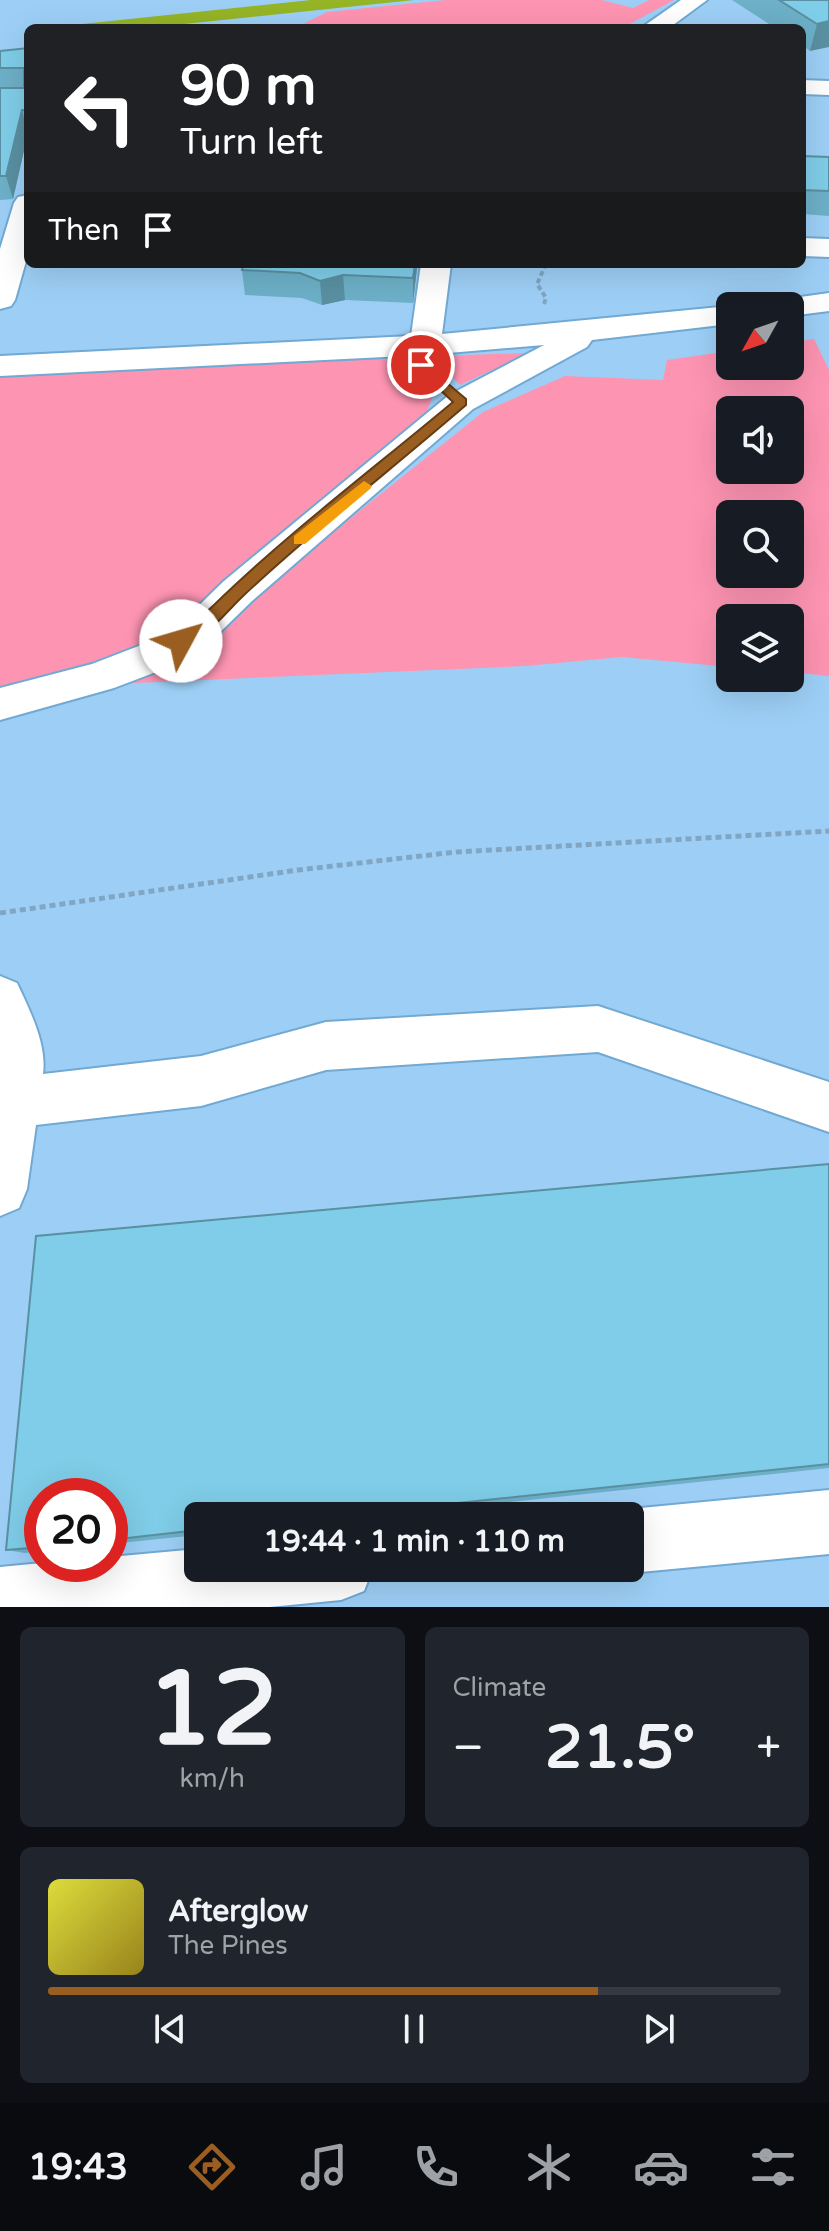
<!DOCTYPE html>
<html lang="en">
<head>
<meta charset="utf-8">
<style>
	body { margin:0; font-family:"Varela Round",sans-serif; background:#20242c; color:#f1f3f6; height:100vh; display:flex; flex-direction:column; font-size:30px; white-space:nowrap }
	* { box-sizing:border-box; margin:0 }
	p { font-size:26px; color:#9ea1a6 }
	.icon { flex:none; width:44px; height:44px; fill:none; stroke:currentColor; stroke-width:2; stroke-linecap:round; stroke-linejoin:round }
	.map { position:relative; height:1607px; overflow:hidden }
	.drawer { display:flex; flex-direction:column; gap:20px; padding:20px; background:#0d0f14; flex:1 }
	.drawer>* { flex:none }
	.guide { position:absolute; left:24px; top:24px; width:782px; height:244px; border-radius:12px; box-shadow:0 8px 32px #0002; background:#202124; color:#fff; overflow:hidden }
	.needle { width:52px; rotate:230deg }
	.tools { position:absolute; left:716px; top:292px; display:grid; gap:16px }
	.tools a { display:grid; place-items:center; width:88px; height:88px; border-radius:12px; background:#171b24; box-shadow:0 8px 32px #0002; font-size:40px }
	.speed { position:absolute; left:24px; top:1478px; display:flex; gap:16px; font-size:40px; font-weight:700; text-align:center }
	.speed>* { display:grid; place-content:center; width:104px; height:104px; border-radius:50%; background:#171b24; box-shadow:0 8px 32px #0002; line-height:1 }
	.speed .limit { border:12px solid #d22; background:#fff; color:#111 }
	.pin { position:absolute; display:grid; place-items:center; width:68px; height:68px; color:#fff; margin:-34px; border:4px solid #fff; border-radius:50%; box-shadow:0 2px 8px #0007 }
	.me { position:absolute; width:88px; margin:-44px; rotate:51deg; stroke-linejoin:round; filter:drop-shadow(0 0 6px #0008) }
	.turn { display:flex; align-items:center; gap:28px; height:168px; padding:0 24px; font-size:36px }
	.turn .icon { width:104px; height:104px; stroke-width:2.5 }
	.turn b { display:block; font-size:56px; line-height:68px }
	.then { display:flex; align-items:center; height:76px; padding:0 24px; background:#0003; gap:16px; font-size:30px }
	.big { font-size:60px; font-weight:700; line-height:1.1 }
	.drawer .widget { flex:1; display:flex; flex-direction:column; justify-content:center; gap:12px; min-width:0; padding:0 28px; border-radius:12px; background:#20242c }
	.drawer .dial { align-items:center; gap:0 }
	.dial b { font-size:104px; line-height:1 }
	.song { display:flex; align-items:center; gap:24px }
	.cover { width:96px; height:96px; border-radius:12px; background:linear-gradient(135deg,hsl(60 70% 55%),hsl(50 70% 35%)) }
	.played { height:8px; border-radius:4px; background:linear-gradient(90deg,#9a5e21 75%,#363941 75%) }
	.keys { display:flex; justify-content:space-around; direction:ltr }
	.heat { display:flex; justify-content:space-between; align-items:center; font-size:44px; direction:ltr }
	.drawer .tiles { flex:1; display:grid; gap:20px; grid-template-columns:1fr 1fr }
	.widget:last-child { grid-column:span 2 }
	.trip { position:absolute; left:184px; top:1502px; width:460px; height:80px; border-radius:12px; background:#171b24; box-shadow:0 8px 32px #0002; font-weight:700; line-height:80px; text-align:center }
	.tab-bar { display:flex; height:128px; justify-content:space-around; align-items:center; background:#090b0e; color:#9ea1a6 }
	.tab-bar .icon { width:56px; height:56px }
	.tab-bar .current { color:#9a5e21 }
	.tab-bar b { font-size:36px; color:#f1f3f6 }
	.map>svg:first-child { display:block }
</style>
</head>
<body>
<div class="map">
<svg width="829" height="1607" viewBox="0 0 829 1607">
	<rect width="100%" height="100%" fill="#addbfe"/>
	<path fill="#9dcff6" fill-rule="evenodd" d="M0 0H829V1607H0ZM28 28H802V264H28ZM730 306H790V366H730ZM730 410H790V470H730ZM730 514H790V574H730ZM730 618H790V678H730ZM42 1496H110V1564H42ZM198 1516H630V1568H198Z"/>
	<path fill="#fd94b2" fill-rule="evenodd" d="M446 0H602L633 8 649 0H674L622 28H284L297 27 327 12Z
		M814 339 829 370V676L790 672V618H730V667L622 657 525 666 112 684 277 577 483 412 565 376 663 380 667 360 730 351V366H790V343ZM730 410H790V470H730ZM730 514H790V574H730Z
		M529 353 460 385 431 356Z
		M377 358C399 362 413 375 431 389L432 399 425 416 172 640 0 697V376Z"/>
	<path fill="#95b426" d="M311 0H414L146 28H44Z"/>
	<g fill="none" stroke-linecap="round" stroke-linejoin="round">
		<g stroke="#71a9d3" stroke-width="4">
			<path id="minor" d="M681 0H707L669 28H641Z
				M802 80 829 81V95L802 94Z
				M28 195V254L15 300 11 306 0 309V249L14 203 18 197Z
				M802 238 829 239V257L802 256Z
				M421 264H451L442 334 730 306V324L592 340 587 347 473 409 252 601 213 639 177 664 114 688 0 720V688L92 664 149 642 185 619 224 581 449 395 544 345 425 355 0 376V356L411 336Z
				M829 293V311L790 316V306H775L779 300Z
				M0 976 17 983C30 1011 47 1044 43 1074L201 1056 326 1022 598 1006 829 1082V1132L598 1052 326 1070 201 1106 36 1125 27 1189 19 1208 0 1216Z
				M829 1490V1554L630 1573 618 1568H630V1516H613L630 1509Z
				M198 1549V1568H373L364 1591 341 1600 270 1607H0V1567L42 1563 110 1564V1557Z"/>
		</g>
		<path stroke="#80a6c3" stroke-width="4" stroke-dasharray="5 3" stroke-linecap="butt" d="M544 304 546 298 537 284 546 264"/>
		<path stroke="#80a6c3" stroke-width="5" stroke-dasharray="6 4" stroke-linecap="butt" d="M0 913 298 870 456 852 829 831"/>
		<use href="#minor" fill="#fff" fill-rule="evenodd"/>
	</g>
	<path fill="#6db0c8" d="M732 0H829L810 51 802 45V28H775Z
		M28 48V133L13 199 0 200V51Z
		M802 156 829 157V216L802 214Z
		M244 264H417V268L413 303 345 300 322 305 302 298 245 295 242 270Z
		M829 1164V1468L378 1516H198V1535L110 1544V1496H42V1551L25 1553 6 1550 36 1236Z"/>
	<path fill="#5990a2" d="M829 21V47L810 51 817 24Z
		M22 110 28 133 13 199 6 176Z
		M415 264H417V268L413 303V278Z
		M343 275 345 300 322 305 320 281Z"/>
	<path fill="#7fcde8" stroke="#5990a2" stroke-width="2" d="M779 0H829V21L817 24Z
		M28 48V110H22L6 176H0V88H24V68H0V51Z
		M802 156 829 157V191L802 190Z
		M244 264H415L413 278 343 275 320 281 300 273 242 270Z
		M829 1164V1464L333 1516H198V1530L110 1540V1496H42V1547L6 1550 36 1236Z"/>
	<path fill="#9a5e21" stroke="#643d15" stroke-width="2" d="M421 361 466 399V405C392 469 313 530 242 597 228 610 195 652 175 646L173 641C181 630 203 616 214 605 288 533 373 469 453 402L417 368 415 365Z"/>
	<path fill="#f59e0b" d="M364 481 372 486 370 489 305 544H294V536Z"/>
</svg>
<div class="tools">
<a><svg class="needle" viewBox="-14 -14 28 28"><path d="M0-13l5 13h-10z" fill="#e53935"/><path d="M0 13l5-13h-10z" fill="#9ea1a6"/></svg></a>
<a><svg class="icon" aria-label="sound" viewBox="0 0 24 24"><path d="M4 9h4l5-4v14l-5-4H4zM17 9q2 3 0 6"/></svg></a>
<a><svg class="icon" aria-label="search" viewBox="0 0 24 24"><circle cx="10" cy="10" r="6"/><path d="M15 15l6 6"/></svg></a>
<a><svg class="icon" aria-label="layers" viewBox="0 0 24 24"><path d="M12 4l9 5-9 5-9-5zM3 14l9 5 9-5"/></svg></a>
</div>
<div class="speed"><div class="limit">20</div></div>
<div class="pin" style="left:421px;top:365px;background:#d93025"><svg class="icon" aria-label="arrive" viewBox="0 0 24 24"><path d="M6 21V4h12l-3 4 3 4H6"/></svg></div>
<svg class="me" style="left:181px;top:641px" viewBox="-20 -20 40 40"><circle r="19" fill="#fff"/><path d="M0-13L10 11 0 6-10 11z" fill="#9a5e21"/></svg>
<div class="trip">19:44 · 1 min · 110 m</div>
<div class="guide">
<div class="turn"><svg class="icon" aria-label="left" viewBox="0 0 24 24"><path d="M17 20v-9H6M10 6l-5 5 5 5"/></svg><div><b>90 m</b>Turn left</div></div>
<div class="then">Then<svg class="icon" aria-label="arrive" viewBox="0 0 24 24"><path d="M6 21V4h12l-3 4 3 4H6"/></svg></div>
</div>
</div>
<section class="drawer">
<div class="tiles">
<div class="widget dial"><b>12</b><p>km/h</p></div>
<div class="widget"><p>Climate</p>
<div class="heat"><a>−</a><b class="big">21.5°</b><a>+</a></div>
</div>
<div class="widget">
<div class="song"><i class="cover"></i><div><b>Afterglow</b><p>The Pines</p></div></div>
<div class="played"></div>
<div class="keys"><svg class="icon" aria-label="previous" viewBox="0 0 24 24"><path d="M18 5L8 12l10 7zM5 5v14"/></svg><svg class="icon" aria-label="pause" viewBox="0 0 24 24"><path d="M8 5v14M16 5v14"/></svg><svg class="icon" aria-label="next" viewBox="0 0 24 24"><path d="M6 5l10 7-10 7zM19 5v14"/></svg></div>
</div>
</div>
</section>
<nav class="tab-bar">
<b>19:43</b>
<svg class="icon current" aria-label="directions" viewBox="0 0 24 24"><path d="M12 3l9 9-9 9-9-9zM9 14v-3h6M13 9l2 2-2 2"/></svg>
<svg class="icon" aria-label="music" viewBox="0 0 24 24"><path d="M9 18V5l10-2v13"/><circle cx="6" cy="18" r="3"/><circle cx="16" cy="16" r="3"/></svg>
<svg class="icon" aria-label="phone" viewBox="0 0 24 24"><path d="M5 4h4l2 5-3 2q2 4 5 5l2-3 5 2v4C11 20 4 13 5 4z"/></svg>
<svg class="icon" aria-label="climate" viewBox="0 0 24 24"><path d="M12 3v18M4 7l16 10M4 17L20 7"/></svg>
<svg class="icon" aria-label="car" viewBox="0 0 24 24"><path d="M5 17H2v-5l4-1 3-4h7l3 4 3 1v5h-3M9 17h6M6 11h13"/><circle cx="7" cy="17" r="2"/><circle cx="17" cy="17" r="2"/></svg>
<svg class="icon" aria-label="filters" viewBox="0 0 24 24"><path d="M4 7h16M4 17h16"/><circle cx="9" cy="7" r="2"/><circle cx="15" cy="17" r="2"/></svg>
</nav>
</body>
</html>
